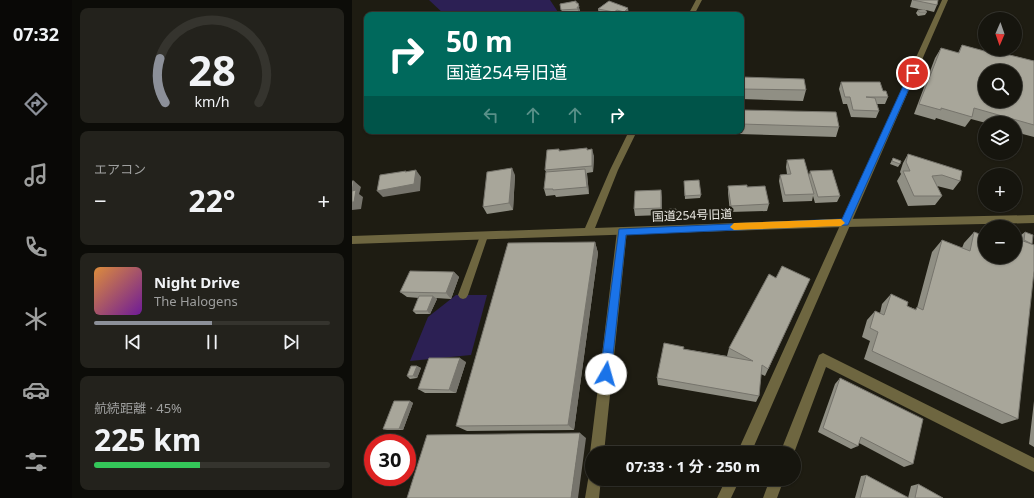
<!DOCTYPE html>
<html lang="ja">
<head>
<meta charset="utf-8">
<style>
	body { margin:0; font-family:"Noto Sans","Noto Sans JP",sans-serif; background:#23221c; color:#f1f3f6; height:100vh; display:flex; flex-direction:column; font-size:15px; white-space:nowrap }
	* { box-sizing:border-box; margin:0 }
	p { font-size:13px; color:#9e9f9e }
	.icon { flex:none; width:22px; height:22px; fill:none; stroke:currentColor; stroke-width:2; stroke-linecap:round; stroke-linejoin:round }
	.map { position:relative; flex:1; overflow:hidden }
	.drawer { display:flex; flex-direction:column; gap:8px; padding:8px; background:#0c0c08; width:280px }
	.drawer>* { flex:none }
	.guide { position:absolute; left:12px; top:12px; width:380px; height:122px; border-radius:8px; box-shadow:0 1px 3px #0004,0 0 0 1px #35342e; background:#00695c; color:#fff; overflow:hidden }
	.needle { width:26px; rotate:182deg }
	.fabs { position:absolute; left:626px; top:12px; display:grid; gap:8px }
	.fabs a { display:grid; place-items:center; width:44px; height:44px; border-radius:50%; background:#16150e; box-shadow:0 1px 3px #0004,0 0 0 1px #35342e; font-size:20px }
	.speed { position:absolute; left:12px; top:434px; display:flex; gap:8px; font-size:20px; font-weight:700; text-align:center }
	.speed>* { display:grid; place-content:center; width:52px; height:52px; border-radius:50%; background:#16150e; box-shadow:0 1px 3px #0004,0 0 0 1px #35342e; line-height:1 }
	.speed .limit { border:6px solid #d22; background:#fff; color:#111 }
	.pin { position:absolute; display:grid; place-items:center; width:34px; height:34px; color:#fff; margin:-17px; border:2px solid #fff; border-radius:50%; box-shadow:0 1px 4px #0007 }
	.me { position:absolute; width:44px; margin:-22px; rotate:7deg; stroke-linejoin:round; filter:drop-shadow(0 0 3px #0008) }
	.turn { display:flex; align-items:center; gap:14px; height:84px; padding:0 16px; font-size:18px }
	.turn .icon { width:52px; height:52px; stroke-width:2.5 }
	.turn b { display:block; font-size:28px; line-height:34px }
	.lanes { display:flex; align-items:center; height:38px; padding:0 16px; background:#0003; justify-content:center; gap:20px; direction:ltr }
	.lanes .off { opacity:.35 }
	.big { font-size:30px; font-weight:700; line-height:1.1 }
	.drawer .tile { flex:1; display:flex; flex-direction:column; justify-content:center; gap:6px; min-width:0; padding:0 14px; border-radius:8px; background:#23221c }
	.drawer .dial { align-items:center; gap:0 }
	.dial svg { height:104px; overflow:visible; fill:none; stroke:#35342e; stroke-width:7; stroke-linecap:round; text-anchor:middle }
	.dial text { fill:#f1f3f6; stroke:none }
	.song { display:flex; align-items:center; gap:12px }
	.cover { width:48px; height:48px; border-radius:6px; background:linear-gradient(135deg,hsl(30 70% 55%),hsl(280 70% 35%)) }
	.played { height:4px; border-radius:2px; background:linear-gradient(90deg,#8c9099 50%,#35342e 50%) }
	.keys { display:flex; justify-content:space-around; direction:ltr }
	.heat { display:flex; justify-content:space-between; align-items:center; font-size:22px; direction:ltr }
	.charge { height:6px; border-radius:3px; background:linear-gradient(90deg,#34c759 45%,#35342e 0) }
	.trip { position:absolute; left:233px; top:446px; width:216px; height:40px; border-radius:20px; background:#16150e; box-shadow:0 1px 3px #0004,0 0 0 1px #35342e; font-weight:700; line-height:40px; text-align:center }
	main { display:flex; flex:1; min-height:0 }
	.tab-bar { display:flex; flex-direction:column; width:72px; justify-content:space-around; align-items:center; background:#090806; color:#9e9f9e }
	.tab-bar .icon { width:28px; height:28px }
	.tab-bar .active { color:#8c9099 }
	.tab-bar b { font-size:18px; color:#f1f3f6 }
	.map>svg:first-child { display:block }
</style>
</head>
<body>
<main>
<nav class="tab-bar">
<b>07:32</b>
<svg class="icon active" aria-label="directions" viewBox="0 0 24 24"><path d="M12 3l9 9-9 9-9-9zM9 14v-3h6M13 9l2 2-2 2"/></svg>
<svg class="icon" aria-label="music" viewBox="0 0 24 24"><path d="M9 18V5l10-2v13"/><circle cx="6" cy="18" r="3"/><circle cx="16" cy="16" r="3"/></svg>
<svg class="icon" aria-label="phone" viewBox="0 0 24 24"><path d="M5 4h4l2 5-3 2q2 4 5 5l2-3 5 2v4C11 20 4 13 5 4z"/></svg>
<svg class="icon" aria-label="climate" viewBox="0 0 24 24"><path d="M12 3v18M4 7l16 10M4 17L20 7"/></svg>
<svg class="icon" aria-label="car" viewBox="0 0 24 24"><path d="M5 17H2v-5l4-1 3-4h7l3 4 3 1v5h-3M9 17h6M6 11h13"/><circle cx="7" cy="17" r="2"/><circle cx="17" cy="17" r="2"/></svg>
<svg class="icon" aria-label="filters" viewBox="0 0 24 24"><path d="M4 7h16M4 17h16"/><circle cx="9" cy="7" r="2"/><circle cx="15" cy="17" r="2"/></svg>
</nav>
<section class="drawer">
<div class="tile dial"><svg viewBox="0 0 100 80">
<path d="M14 69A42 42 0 1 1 86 69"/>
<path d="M14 69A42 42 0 0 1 10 35" stroke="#8c9099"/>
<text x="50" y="56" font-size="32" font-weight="700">28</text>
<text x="50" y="72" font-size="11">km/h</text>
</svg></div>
<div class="tile"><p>エアコン</p>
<div class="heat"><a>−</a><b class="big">22°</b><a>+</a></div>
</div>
<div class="tile">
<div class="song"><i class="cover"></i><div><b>Night Drive</b><p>The Halogens</p></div></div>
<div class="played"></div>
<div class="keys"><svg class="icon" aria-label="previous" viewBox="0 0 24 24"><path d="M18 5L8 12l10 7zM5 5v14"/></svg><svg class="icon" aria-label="pause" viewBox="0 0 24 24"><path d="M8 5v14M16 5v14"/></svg><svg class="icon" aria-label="next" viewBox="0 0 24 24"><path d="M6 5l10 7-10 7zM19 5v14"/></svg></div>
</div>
<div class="tile"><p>航続距離 · 45%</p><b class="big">225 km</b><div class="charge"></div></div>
</section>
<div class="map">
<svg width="682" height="498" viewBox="0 0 682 498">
	<rect width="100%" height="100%" fill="#1e1c12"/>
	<path fill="#2c2054" d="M77 0H198L208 15H93Z
		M104 295H135L119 355 58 361 76 317Z"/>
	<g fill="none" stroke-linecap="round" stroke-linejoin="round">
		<path fill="#6e6640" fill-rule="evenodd" d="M132 232 135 233 136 236 116 295 114 298 111 299 108 298 106 295 128 236 129 233Z"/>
		<path fill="#6e6640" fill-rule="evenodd" d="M590 0H596L399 453H385Z
			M270 227 273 228 275 231 252 453H240V457L238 453 265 231 267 228Z
			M471 353 682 458V472L474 367 442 453H428L467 355Z
			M240 473V479H249L247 498H233L237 474Z
			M374 479H388L379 498H365Z
			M418 479H432L425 498H411Z"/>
		<path fill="#6e6640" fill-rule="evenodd" d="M344 0H350L342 15H336Z
			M277 131H285L266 170 243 228 493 219 682 215V223L493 227 0 244V236L233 228 258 170Z"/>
	</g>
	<path fill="#908f84" d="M560 0H586L585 5 582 12 574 10 575 12 573 15 566 16 564 13 566 10H571L558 7Z
		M224 1 229 14H227V15H211L208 4Z
		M257 1 277 15H247L246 9Z
		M610 45 636 52 637 50 682 61V137L663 132V123H634L619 119 613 127 584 118 583 120 562 114 583 58 589 48 606 53Z
		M389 77 454 90 451 101 389 99Z
		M489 82 531 91 536 97 533 104H525L527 111 524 118 499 117 495 104H491L487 89Z
		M389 110 487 127 484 137 352 133V131H389Z
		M235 148V150L242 156 241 172 235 173 237 194 204 197 203 195 194 196 192 189 194 172 193 170 208 151Z
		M556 154 608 181 601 190 585 186 590 196 583 205 556 206 545 181 549 174 548 172 551 163Z
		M541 158 548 164 546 167 538 164Z
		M435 160 457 175 458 171 488 196 485 202 463 203 461 196 460 201 431 202 427 181 428 175 435 174 434 167Z
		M163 175 161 210 135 214 131 207Z
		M332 181 349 195 348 198 333 199Z
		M376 186 417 204 415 211 378 212 376 193Z
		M310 197V215L283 216 282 209Z
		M317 209H324L325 216H317Z
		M663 231 667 235 664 238 669 240V235L673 232 680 244 666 419 650 424 512 359 518 341 510 337 515 320 523 311 528 313 530 304 539 294 555 306 563 309 565 308 580 252 590 240 610 248 612 243 622 232 663 257Z
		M243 242 246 253 222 430 115 431 104 426Z
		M102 272 107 277 99 299 84 298 85 299 78 314H64L61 311 67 298 55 297 48 292Z
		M424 278 458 279 413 376 409 374 407 396 404 402 306 385 305 378 332 349 375 356 377 348Z
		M114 362 104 393H73L66 389Z
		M65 366 69 368 65 378 58 379 55 376Z
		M488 378 561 464 552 467 507 443 506 446 499 449 466 432 483 384Z
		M58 401 61 403 51 430H35L31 429Z
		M682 401V447L677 444Z
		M514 475 556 498 559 486 566 484 591 498H503L509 476Z"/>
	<path fill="#76746c" d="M225 7H227L229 14H227Z
		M276 8 277 15H272V12Z
		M265 10 266 15H263L262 12Z
		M240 149 242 156 241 172 240 166Z
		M160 168 163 175 161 210 157 203Z
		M233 169 235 175 237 194 235 187Z
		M64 170 69 177 68 191 31 197 25 191Z
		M2 181 9 187 7 194 11 197 9 209 0 210V191Z
		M309 190 310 197V215L309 208Z
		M243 242 246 253 222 430 216 425Z
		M102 272 107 277 99 299 94 293Z
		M81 296 85 299 78 314 75 311Z
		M108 358 114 362 104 393 97 390Z
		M65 366 69 368 65 378 61 376Z
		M58 401 61 403 51 430 47 429Z
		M228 433 234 438 226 498H219Z"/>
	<path fill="#a8a69a" stroke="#76746c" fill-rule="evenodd" d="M561 0H586L585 5Z
		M224 1V3H226L227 7H225L226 9 209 10 208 4Z
		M257 1 276 8 272 12 265 10 262 12 246 9Z
		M566 10H573L575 12H567Z
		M610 45 636 52 637 50 682 61V125L622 108 620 117 589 108V110L567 104 589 48 607 53ZM633 71H663V101H633Z
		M389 77 452 79 454 90 389 89Z
		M489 82H528L531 91H534L536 97H514L523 98 527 111 501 110 498 97H493Z
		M389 110 484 112 487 127 389 124Z
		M235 148V150L240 149V166L193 170 195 150 207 149V151Z
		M556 154 610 171 608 181 590 175 580 176 590 196H562L551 171H558L554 162Z
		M541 158 549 161 548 164 540 161Z
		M452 159 462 194 433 195 428 175 439 174 435 160Z
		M160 168 157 203 131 207 135 172Z
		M233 169 235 187 201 190V189H192L194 172Z
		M64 170 62 184 25 191 28 175 54 171 53 172Z
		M480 170 488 196 466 197 458 171Z
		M347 180 349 195 333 196 332 181Z
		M0 181H2L0 191Z
		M395 185V187L413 186 417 204 379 206 376 186Z
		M4 190 2 202H0V191Z
		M309 190V208L282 209 283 191Z
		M317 209H324V213H317Z
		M663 231H665L667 235H663Z
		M622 232 633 236V257H663V238L682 245V271L666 419 520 351 526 332 518 328 523 311 532 315 539 294 556 302 555 306 564 310 565 307 571 310 590 240 618 251Z
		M673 232 681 235 680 244 672 240Z
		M243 242 216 425 104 426 156 243Z
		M430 266 458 279 416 369 410 365 407 396 305 378 312 343 332 347 331 349 401 361 377 348 417 274 424 278Z
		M58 271 102 272 94 293 48 292Z
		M67 296H81L75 311H61Z
		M77 358H108L97 390 66 389Z
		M59 366H65L61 376H55Z
		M488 378 571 419 561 464 509 437 506 446 471 428Z
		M42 401H58L47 429H31Z
		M228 433 219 498H55L75 435Z
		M514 475 557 498H508Z
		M566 484 591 498H563Z"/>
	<path fill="#1a73e8" stroke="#114b97" d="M561 71 564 73 496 225 274 235 259 374 258 378 254 379 250 378 248 374 267 229 490 219 557 73Z"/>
	<path fill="#f59e0b" d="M489 219 493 223 489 226 382 230 378 227 382 223Z"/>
	<g text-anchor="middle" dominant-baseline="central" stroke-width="4" stroke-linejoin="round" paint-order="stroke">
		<g font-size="12" fill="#eae8e2" stroke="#1e1c12">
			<text transform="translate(340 215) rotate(-2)">国道254号旧道</text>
		</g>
	</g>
</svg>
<div class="fabs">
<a><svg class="needle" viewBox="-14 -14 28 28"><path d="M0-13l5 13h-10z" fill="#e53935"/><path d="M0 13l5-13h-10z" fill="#9e9f9e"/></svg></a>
<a><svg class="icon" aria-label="search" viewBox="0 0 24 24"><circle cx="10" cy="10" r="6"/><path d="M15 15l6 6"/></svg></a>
<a><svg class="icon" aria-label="layers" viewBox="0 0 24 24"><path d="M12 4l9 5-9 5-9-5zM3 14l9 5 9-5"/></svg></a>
<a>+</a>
<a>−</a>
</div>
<div class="speed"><div class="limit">30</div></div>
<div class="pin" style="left:561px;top:73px;background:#d93025"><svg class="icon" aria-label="arrive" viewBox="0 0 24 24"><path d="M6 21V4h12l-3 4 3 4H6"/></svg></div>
<svg class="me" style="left:254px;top:374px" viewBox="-20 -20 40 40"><circle r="19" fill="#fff"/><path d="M0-13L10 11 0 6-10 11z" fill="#1a73e8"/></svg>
<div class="trip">07:33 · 1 分 · 250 m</div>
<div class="guide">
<div class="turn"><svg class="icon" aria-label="right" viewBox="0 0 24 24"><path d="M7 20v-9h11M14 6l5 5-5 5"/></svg><div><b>50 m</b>国道254号旧道</div></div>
<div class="lanes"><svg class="icon off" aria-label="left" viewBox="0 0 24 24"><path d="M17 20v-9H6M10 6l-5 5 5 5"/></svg><svg class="icon off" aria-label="ahead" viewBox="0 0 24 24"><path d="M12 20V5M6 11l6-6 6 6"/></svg><svg class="icon off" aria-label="ahead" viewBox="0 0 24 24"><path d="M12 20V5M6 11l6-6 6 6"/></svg><svg class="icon" aria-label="right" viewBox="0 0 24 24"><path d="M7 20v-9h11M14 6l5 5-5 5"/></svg></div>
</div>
</div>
</main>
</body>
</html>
